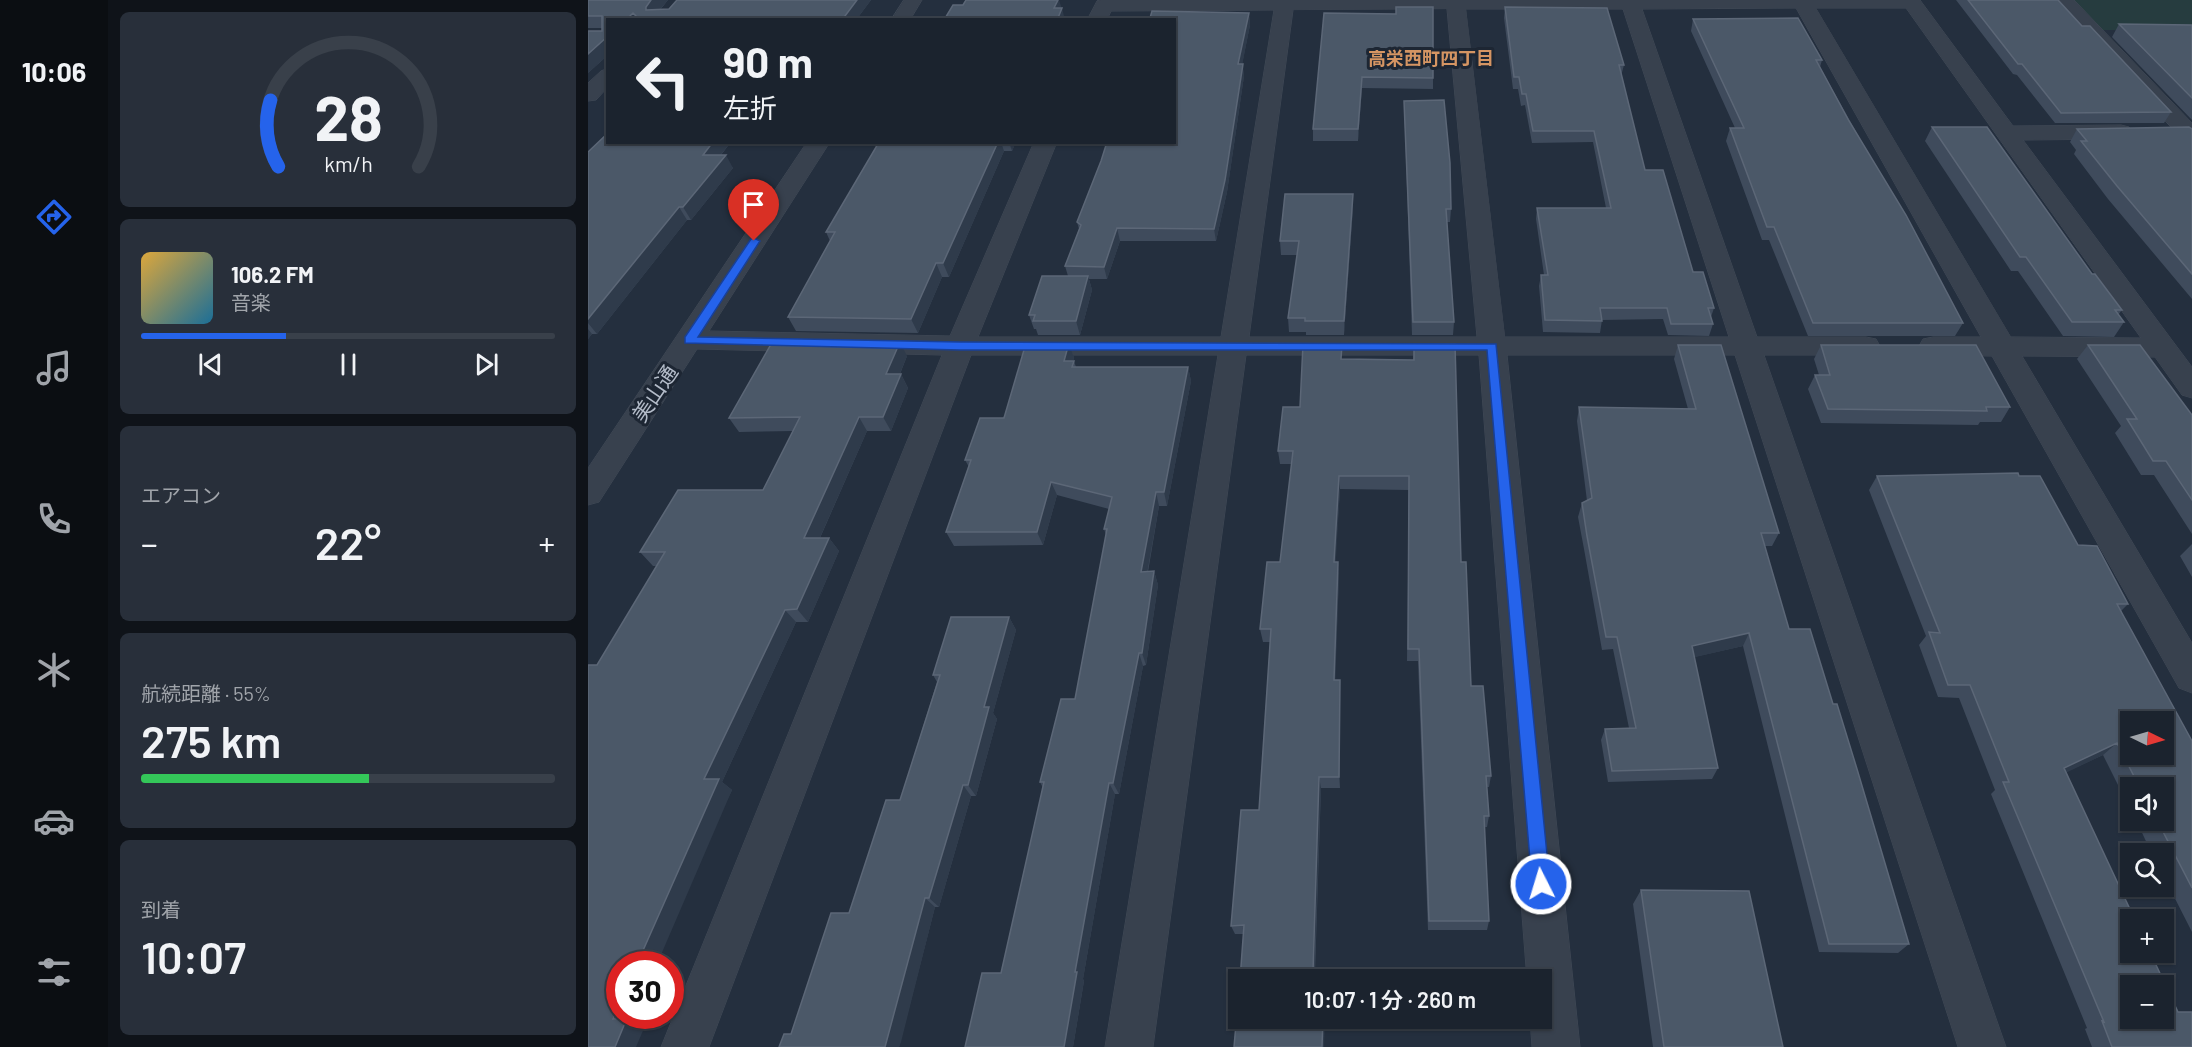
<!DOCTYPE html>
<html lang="ja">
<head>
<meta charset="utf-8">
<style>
	body { margin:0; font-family:Barlow,"Noto Sans JP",sans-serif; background:#282f3a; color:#f1f3f6; height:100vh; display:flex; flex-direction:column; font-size:22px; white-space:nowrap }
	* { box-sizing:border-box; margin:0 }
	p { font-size:20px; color:#a0a4aa }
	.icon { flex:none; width:33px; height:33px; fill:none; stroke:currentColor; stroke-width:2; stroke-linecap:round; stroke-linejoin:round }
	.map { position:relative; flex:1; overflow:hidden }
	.panel { display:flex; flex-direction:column; gap:12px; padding:12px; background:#0f1319; width:480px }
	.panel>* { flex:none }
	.top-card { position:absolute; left:18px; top:18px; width:570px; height:126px; border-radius:0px; box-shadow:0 2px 4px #0004,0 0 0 2px #39404a; background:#1b232e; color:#f1f3f6; overflow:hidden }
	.needle { width:39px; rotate:95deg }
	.controls { position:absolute; left:1532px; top:711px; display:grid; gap:12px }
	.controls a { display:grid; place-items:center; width:54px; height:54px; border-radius:0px; background:#1b232e; box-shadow:0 2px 4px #0004,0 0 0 2px #39404a; font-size:30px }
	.speed { position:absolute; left:18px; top:951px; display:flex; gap:12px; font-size:30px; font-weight:700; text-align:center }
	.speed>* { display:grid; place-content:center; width:78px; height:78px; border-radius:50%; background:#1b232e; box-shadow:0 2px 4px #0004,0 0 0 2px #39404a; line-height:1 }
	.speed .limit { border:9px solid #d22; background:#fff; color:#111 }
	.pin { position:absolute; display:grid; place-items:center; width:51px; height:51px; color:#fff; margin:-62px -26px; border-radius:50% 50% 50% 0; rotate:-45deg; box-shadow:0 0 6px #0007 }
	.pin .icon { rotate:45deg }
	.me { position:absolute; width:66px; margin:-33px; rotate:355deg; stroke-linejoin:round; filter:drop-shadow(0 0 4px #0008) }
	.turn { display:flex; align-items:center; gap:21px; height:126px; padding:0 18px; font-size:27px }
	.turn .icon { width:78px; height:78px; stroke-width:2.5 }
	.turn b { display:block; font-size:42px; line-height:51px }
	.big { font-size:45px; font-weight:600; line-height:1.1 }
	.panel .widget { flex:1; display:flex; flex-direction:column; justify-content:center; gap:9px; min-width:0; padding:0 21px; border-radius:9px; background:#282f3a }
	.panel .dial { align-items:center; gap:0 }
	.dial svg { height:156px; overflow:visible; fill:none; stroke:#39404a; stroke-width:7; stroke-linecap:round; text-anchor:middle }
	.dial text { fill:#f1f3f6; stroke:none }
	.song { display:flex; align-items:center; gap:18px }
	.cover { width:72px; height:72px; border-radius:9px; background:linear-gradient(135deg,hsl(40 70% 55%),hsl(200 70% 35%)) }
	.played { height:6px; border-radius:3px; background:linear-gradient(90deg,#2563eb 35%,#39404a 35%) }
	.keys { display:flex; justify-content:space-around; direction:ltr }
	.heat { display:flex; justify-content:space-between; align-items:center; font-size:33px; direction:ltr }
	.charge { height:9px; border-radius:4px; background:linear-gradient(90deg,#34c759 55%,#39404a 0) }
	.trip { position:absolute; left:640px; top:969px; width:324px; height:60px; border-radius:0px; background:#1b232e; box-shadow:0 2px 4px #0004,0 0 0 2px #39404a; font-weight:600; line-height:60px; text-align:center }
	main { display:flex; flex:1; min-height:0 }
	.menu { display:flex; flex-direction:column; width:108px; justify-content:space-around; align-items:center; background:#0b0e12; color:#a0a4aa }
	.menu .icon { width:42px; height:42px }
	.menu .current { color:#2563eb }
	.menu b { font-size:27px; color:#f1f3f6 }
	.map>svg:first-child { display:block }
</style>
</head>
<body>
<main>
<nav class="menu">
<b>10:06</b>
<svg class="icon current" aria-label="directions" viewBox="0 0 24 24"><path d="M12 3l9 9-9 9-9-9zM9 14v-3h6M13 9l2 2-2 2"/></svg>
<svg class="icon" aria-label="music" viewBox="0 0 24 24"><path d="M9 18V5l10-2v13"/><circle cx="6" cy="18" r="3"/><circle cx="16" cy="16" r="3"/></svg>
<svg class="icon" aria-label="phone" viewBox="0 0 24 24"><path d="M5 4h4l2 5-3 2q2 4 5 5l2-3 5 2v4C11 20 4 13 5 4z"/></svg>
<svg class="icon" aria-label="climate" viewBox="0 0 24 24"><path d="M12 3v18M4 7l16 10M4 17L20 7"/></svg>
<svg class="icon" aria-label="car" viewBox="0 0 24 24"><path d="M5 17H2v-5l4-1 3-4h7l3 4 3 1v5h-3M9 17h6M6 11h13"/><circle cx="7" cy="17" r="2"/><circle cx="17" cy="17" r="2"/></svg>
<svg class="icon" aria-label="filters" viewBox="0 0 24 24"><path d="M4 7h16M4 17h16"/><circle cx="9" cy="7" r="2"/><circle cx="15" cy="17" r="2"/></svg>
</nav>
<section class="panel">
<div class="widget dial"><svg viewBox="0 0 100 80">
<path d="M14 69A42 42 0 1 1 86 69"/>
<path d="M14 69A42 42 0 0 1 10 35" stroke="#2563eb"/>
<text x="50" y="56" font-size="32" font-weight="700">28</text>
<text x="50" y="72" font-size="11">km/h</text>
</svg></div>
<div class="widget">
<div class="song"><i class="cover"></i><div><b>106.2 FM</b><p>音楽</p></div></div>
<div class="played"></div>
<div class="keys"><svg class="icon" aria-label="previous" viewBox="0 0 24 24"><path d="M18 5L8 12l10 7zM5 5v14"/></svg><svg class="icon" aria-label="pause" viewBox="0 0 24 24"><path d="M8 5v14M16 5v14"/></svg><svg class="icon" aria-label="next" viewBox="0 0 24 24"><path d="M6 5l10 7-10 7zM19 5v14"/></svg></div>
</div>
<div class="widget"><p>エアコン</p>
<div class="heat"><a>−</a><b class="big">22°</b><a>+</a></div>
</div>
<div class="widget"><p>航続距離 · 55%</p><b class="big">275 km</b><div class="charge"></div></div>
<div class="widget"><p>到着</p><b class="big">10:07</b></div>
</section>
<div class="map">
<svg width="1604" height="1047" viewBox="0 0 1604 1047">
	<rect width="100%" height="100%" fill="#242f3e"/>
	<path fill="#263c3f" d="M1475 0H1604V30H1504Z"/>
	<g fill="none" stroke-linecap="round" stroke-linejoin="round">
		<g stroke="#414a57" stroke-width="1">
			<path id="minor" d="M316 0H334L322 20H303Z
				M513 0H1332L1425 126 1533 125 1541 127 1544 132 1541 137 1533 139 1435 140 1604 367V398L1594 395 1567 357 1434 356 1604 643V693L1591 688 1404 356 1345 355 1335 353 1331 346 1335 339 1345 337H1393L1208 8 1054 9 1169 337H1278L1288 339 1292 346 1288 353 1278 355H1176L1418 1047H1370L1147 355H919L992 1047H944L942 1018H954V980H939L891 355H658L565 1047H517L630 355H383L121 1047H73L354 355 109 349 11 502 0 505V468L219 142H242L121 331 362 336 446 142H469L390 337H633L686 10 523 11 519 20H499L509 1ZM1228 8H1318L1553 338 1423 337ZM859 9 889 337H661L705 10ZM878 9H1035L1141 337H917Z
				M1466 0H1486L1604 123V143L1596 141Z
				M20 69V87L8 100 0 101V83L13 71Z"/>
		</g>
		<use href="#minor" fill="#38414e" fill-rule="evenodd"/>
	</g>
	<path fill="#3f4b5c" d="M0 0H80L72 10 81 9 89 0H283L268 20H20V55L0 73 14 31V28H0Z
		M1368 0H1470L1494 26 1583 112 1576 123H1467L1429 75 1425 74Z
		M917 7 1036 65 1033 76 1057 170 1105 272 1126 308 1123 317 1125 324 1121 336 1080 335 1075 319 1014 320 1012 333 955 332 951 286 953 275H956L948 219 949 208H1018L1005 142 944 143 937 105 933 106 930 89H925L916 18Z
		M661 13 662 25 654 64 656 76 639 192 628 241H532L519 279H501L504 290 492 335H450L448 329H446L441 315 480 276 477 266 491 229 489 222Z
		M736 13 845 78V89L774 88 770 141H725V129Z
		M1105 19 1234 60 1232 67 1375 323 1367 336H1220L1181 240H1174L1138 141 1142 128H1147L1103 31Z
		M1531 24 1604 25V120L1524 37Z
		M816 101 863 209 862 222H859L866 322 865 335H824Z
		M1344 127 1504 274 1534 310 1530 315 1536 322 1526 337 1475 336 1430 271H1423L1337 141Z
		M1489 129H1604V299L1520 199 1486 154 1488 150 1482 142Z
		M143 142 133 155 145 168 103 220H99L9 334H4L0 339V152Z
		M291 142H428L424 151H416L361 277H354L330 333 208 331 200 317 242 241 238 232Z
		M765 208 756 335H718V332H701L700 318 709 255H693L692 241Z
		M481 343 486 358 485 361H486L488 367H600L603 381 579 506H571L560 572 566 571 570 585 558 665 555 666 531 794H527L495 979 496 981 485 1047H377L413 973 455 788 452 782 487 699 518 535 516 529 521 509 469 495 455 545 366 546 358 532 381 467 377 460Z
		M826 344 873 562 883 686 903 776 901 787H899L901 816 899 827H896L901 921 899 930H840L830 661H819L821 490 752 489 747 562 751 575 747 680H752V788H733L727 972 738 980 656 934H647L643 926 671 810 682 642H675L672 629 692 562 704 464H692L690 451 712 407 754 359 825 360Z
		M1090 345 1191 533 1184 546H1177L1201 629 1245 704 1321 944 1310 953 1231 952 1155 646 1106 657 1130 768 1124 779 1020 782 1013 740 1017 729 1041 728 1025 649 1014 650 996 549 990 517 994 503 999 501 989 421 991 407 1100 409 1086 359Z
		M1233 345 1422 407 1413 422H1392L1390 425 1233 423 1220 389 1227 375H1231L1226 359Z
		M1500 345 1604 415V534L1566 475H1553L1527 433 1533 426 1489 359Z
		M319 356 312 374H313L320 388 303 431H279L232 538H241L251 551 220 622H208L134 782 144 790 32 1016H47L45 1021 57 1026 0 1047 9 665 69 566H65L52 552 175 490 205 431 151 432 141 418Z
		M1289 476H1431L1540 604 1533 611 1604 741V932L1575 875V854H1564L1548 820H1575V788H1542V809L1515 755 1478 772 1604 1047H1504L1497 1029 1499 1028 1403 794 1407 790 1371 698 1350 697 1331 645 1338 636 1281 490Z
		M1604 544V577L1592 556Z
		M421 617 428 630 405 713 409 719 388 796H383L351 907H347L311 1047H191L203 1034 261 913 312 800 349 682 345 675Z
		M1053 890 1195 1047H1065L1045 904Z"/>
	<path fill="#2f3b4b" d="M63 0H80L64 19 58 10V7Z
		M269 0H283L268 20H254Z
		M470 0H471L474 9V8L477 20H469L466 8Z
		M45 13 49 20H38Z
		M661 13 662 25 652 76 650 64Z
		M20 36V55L0 73V54Z
		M655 64 656 76 639 192 628 241 626 229Z
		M774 77V88L770 141V129Z
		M125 142H143L122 168 115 155Z
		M410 142H413L416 151 361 277 355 263Z
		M421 142H428L424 151Z
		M138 155 145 168 103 220 95 207Z
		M765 194V208L756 335V321Z
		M91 207 99 220 9 334 0 323V319Z
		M529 228 532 241 519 279 516 267Z
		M348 263 354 277 330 333 323 319Z
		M500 276 504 290 492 335 488 321Z
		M0 329 4 334 0 339Z
		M312 342 319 356 306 388 298 374Z
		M481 343 486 358 481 375 476 361Z
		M600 367 603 381 579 506 576 492Z
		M313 374 320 388 303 431 295 417Z
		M271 417 279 431 226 551 216 538Z
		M751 476 752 489 747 575 746 562Z
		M463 482 469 495 455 545 449 532Z
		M568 492 571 506 557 585 553 572Z
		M241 538 251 551 220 622 209 609Z
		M750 562 751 575 747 692 746 680Z
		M566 571 570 585 558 665 554 653Z
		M197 610 208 622 134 782 144 790 69 964H49L116 779Z
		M421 617 428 630 405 713 409 719 388 796 380 785 396 707Z
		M1161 633 1155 646 1099 659 1104 646Z
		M551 653 555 666 531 794 525 783Z
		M752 680V788L751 777Z
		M1529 743 1515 755 1463 780 1476 768Z
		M731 777 733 788 726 980 725 972Z
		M521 783 527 794 495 979 496 981 485 1047H476L487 972Z
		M375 785 383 796 351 907 341 898Z
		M337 898 347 907 313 1042 311 1047H297Z
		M32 1004V1016H47L45 1021 57 1026 48 1047H27L25 1019Z
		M735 1018H737L736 1047H734Z"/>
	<path fill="#4b5868" stroke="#5c6777" stroke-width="1.5" fill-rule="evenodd" d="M0 0H63L58 7V10L81 9 89 0H269L254 20H52L45 13 38 20H20V36L0 54V31H14V16H0Z
		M378 0H470L466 8H474L470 18H475V20H356L365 5H375Z
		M1380 0H1470L1494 26H1502L1583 112 1473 113 1434 64H1430Z
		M808 7H845V78L774 77 770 129H725L736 13 808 14Z
		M917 7 1019 8 1036 65H1031L1057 170H1075L1105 272H1115L1126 308H1120L1125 324H1083L1079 308H1012L1014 321 957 320 953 275H960L949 208H1023L1006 131H945L938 94H934L931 77H926Z
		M564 11 661 13 650 64H655L637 180 626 229 529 228 516 267 477 266 493 225 489 222 513 161 519 142H586V20H547L548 18H562Z
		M1210 18 1234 60H1228L1261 121 1318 215 1375 323H1225L1186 227H1179L1142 128H1156L1105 19Z
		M1531 24 1604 25V98Z
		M856 100 862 163 863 209H858L866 322H825L816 101Z
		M1344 127H1399L1504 274H1507L1534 310H1527L1536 322H1484L1438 257H1432Z
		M1601 127 1604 129V274L1529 186 1493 141H1499L1489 129Z
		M20 133V142H125L115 155H138L95 207H91L0 319V152Z
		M291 142H410L355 263H348L323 319 200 317 247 232H238Z
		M697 194H765L756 321H717V318H700L711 241H692Z
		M454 276H500L488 321H445L447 315H441Z
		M186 339 312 342 298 374H313L295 417H271L216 538H241L209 609 197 610 116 779H131L49 964H32V1004L25 1019 39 1018 27 1047H0V665H9L77 552H52L90 490H175L212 417 141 418Z
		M438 343H481L476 361H486L484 367H600L576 492H568L553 572 566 571 554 653H551L525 783H521L487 972H489L476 1047H377L394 973H413L456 782H452L473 699H487L519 529H516L524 497 463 482 449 532H358L383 460H377L392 418H416Z
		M715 344H754L753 359 826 360V344H867L873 562H878L883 686H895L903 776H898L901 816H896L901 921H841L831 649H820L821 476H751L746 562H750L746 680H752L751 777H731L725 972H737L736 980H652L656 925 643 926 653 810H671L683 629H672L679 562H692L705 451H690L695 407H712Z
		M1090 345H1133L1191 533H1173L1201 629H1222L1245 704H1249L1269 769 1321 944H1241L1161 633 1104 646 1130 768 1024 771 1017 729 1048 728 1029 637H1018L999 536 994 503 1004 498 991 407 1108 409Z
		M1233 345H1388L1422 407H1398L1399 411 1240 409 1227 375H1242Z
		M1500 345H1552L1604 415V500L1578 461H1565L1539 419H1549Z
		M1430 473 1431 476H1452L1490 545 1509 546 1540 604H1529L1604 741V888L1569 820H1575V788H1552L1529 743 1476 768 1547 920H1542V952H1562L1590 1012H1604V1047H1524L1514 1021 1516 1022 1415 782H1421L1382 685H1360L1341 632 1352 633 1289 476ZM1542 722H1575V754H1542ZM1542 986H1575V1018H1542Z
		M363 617H421L396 707H401L380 785H375L341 898H337L297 1047H191L196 1034H203L243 913H261L298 800H312L352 675H345Z
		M1053 890 1161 891 1195 1047H1076Z
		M651 990V1018H735L734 1047H646Z"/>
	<path fill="#2563eb" stroke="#184099" stroke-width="1.5" d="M166 238 172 241 110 337 372 342 908 344 962 884 959 890 953 892 947 890 944 884 899 350H372L97 343V337L163 239Z"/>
	<g text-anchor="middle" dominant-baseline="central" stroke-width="6" stroke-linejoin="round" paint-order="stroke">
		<g font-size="18" font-weight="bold" fill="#d59563" stroke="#1d2633">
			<text x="843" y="58">高栄西町四丁目</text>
		</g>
		<g font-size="21" fill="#b4bcc9" stroke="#1d2633">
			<text transform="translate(66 393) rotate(-56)">美山通</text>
		</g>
	</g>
</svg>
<div class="controls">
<a><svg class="needle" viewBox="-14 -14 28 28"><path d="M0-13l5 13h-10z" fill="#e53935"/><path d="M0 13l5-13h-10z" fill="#a0a4aa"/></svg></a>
<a><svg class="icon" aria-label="sound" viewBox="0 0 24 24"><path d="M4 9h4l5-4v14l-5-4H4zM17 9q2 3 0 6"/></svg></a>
<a><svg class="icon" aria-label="search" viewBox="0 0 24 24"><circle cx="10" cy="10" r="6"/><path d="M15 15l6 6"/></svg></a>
<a>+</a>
<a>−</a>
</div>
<div class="speed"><div class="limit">30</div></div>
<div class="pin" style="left:166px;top:241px;background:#d93025"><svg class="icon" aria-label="arrive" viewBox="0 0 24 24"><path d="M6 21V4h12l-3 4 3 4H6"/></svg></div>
<svg class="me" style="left:953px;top:884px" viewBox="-20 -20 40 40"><circle r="17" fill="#2563eb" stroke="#fff" stroke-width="3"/><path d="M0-11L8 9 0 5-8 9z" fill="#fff"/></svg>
<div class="trip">10:07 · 1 分 · 260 m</div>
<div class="top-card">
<div class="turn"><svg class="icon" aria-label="left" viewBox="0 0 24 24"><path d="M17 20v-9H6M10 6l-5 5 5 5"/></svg><div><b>90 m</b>左折</div></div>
</div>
</div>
</main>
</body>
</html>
